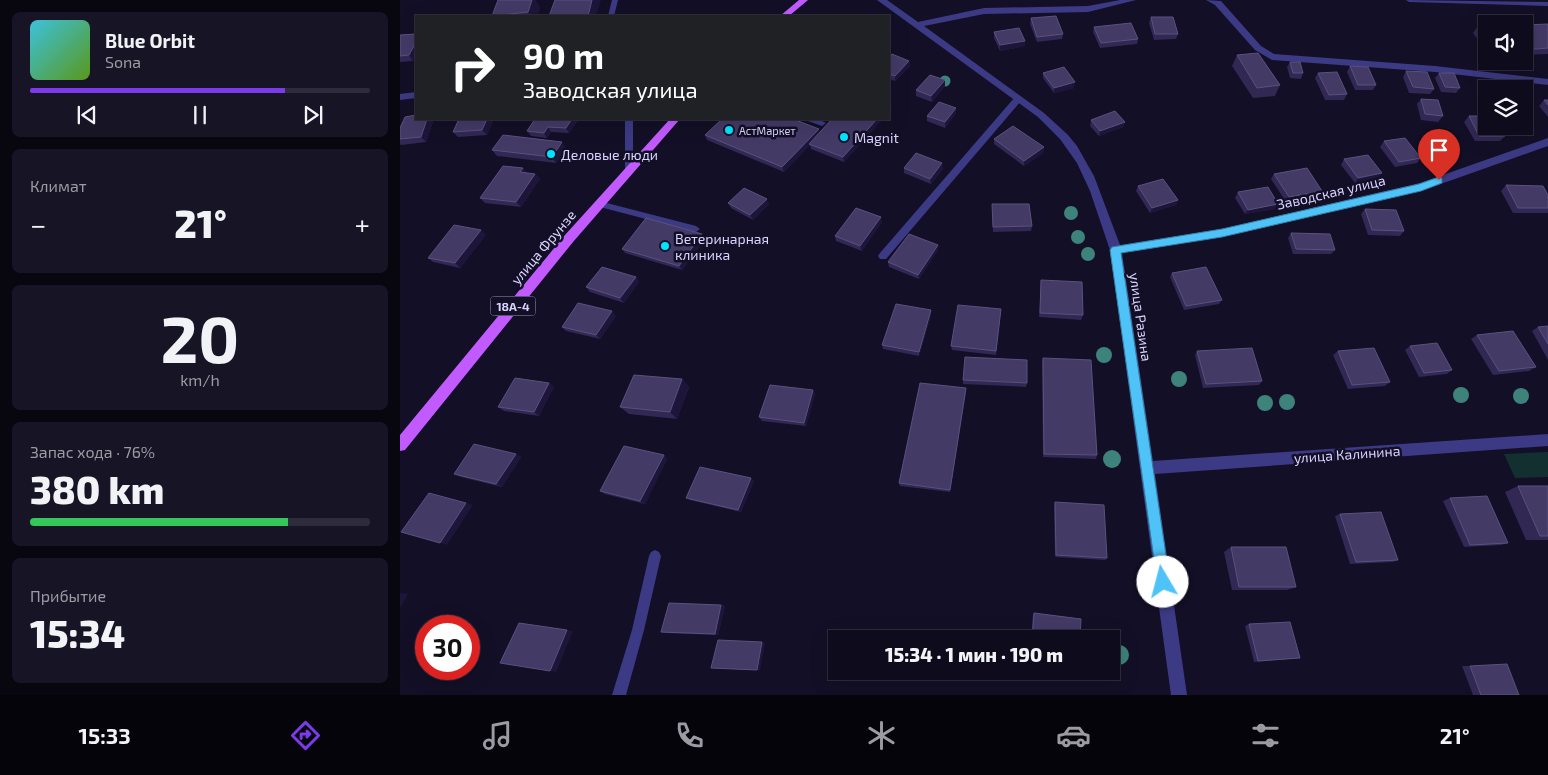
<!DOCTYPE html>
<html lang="ru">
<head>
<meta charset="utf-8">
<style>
	body { margin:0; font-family:"Exo 2",sans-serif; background:#171425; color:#f1f3f6; height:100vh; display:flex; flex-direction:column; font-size:19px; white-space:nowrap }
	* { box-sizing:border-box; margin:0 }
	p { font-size:16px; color:#9b9ba3 }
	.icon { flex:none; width:28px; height:28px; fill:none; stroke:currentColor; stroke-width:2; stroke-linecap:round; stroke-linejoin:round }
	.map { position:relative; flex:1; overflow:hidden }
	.details { display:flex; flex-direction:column; gap:12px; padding:12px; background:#08060f; width:400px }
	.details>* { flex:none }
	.guide { position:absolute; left:15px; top:15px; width:475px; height:105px; border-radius:0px; box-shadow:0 5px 20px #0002,0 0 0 1px #2e2b3b; background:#202124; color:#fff; overflow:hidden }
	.fabs { position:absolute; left:1078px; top:15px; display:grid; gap:10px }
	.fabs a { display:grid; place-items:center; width:55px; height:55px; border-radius:0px; background:#0e0b1c; box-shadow:0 5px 20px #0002,0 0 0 1px #2e2b3b; font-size:25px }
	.speed { position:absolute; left:15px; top:615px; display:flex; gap:10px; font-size:25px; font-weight:700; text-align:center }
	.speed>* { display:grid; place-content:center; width:65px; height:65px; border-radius:50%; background:#0e0b1c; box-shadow:0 5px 20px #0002,0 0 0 1px #2e2b3b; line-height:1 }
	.speed .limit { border:8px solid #d22; background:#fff; color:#111 }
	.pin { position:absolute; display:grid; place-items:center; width:42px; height:42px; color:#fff; margin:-51px -21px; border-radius:50% 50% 50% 0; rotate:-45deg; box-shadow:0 0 5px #0007 }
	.pin .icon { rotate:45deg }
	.me { position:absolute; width:55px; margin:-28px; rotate:352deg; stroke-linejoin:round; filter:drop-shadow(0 0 4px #0008) }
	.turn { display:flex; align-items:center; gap:18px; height:105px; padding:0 25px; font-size:22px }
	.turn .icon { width:65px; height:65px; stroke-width:2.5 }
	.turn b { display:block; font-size:35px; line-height:42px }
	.big { font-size:38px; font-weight:800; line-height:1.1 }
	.details .widget { flex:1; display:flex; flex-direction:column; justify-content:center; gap:8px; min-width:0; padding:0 18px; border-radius:8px; background:#171425 }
	.details .dial { align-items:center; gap:0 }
	.dial b { font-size:65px; line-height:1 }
	.song { display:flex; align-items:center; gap:15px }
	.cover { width:60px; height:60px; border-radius:8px; background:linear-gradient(135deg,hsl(190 70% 55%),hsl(90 70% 35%)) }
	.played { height:5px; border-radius:2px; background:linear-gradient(90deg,#7c3aed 75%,#2e2b3b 75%) }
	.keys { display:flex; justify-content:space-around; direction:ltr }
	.heat { display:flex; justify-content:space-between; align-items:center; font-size:28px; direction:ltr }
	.charge { height:8px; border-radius:4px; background:linear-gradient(90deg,#34c759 76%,#2e2b3b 0) }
	.trip { position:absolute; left:428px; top:630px; width:292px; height:50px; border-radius:0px; background:#0e0b1c; box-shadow:0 5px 20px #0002,0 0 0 1px #2e2b3b; font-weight:800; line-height:50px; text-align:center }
	.menu { display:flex; height:80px; justify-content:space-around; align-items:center; background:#06040b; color:#9b9ba3 }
	.menu .icon { width:35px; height:35px }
	.menu .selected { color:#7c3aed }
	.menu b { font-size:22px; color:#f1f3f6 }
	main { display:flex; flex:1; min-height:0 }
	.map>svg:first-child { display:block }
</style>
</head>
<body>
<main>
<section class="details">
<div class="widget">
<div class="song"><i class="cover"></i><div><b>Blue Orbit</b><p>Sona</p></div></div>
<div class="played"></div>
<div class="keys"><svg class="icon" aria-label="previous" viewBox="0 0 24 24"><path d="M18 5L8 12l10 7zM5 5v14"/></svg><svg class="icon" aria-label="pause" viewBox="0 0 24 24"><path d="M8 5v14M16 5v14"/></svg><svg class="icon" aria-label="next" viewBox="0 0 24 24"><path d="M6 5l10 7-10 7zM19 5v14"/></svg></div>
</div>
<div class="widget"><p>Климат</p>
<div class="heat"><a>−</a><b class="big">21°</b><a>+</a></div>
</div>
<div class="widget dial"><b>20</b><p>km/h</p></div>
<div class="widget"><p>Запас хода · 76%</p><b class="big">380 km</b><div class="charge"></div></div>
<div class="widget"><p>Прибытие</p><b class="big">15:34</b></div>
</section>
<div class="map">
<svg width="1148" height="695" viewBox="0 0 1148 695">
	<rect width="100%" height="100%" fill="#130f26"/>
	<path fill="#12302f" d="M1148 452V477L1115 478 1104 454Z"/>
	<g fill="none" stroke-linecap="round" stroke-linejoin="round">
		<path fill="#3d3a85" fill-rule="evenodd" d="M212 0H218L214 16H208Z
			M1006 0 1148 2V6L1009 2Z
			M618 96 621 97V101L486 259H480L478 256 480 253 615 97Z
			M225 119H233V169L229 172 225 169Z
			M407 119H418L426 123 422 126 408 121Z
			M199 201 296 226 300 229 296 232 196 206 195 204 196 202Z
			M255 550 259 552 261 556 244 630 226 695H212L232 630 249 556 251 552Z"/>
		<path fill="#3d3a85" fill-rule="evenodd" d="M477 0H487L518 22 584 8 688 6 720 0H736L688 12 584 14 524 26 644 113 668 135 677 146 694 176 720 245 822 229 1020 183 1148 138V146L1021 191 822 237 722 253 753 461 1148 434V446L755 474 787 695H771L710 250 690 191 677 163 660 139 638 117Z
			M806 0 821 1 861 46 874 54 1035 66 1148 79V85L1035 72 872 60 855 50 815 5Z
			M16 92V98L0 100V94Z"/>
		<path fill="#c25bff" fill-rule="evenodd" d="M399 0H408L389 16H380Z
			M270 119H280L173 242 5 450 0 451V435L165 235Z"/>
	</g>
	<g fill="#3d827b">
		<circle cx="545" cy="81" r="5.5"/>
		<circle cx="671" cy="213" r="7"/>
		<circle cx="678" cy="237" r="7"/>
		<circle cx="688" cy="254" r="7"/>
		<circle cx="704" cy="355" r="8"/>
		<circle cx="779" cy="379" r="8"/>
		<circle cx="1061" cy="395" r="8"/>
		<circle cx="1121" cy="396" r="8"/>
		<circle cx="887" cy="402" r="8"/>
		<circle cx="865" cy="403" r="8"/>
		<circle cx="712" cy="459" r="9"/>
		<circle cx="719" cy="655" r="10"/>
	</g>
	<path fill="#312854" d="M140 7 137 16H92Z
		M751 17 778 34 776 39 754 40 749 23Z
		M631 18 663 34 662 39 637 42 630 24Z
		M1148 24V54L1124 55V25Z
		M694 27 738 39 737 44 700 48 693 32Z
		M1086 27V50L1073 33 1077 28Z
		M594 32 625 41V46L600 51 594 38Z
		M16 34V56L13 61 0 62V35Z
		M837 55 880 85 875 96 853 98 832 66Z
		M489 58 509 61 510 66 495 81 489 79Z
		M890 62 903 73 901 79 890 78 887 67Z
		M950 66 976 85 973 90H955L947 72Z
		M1006 71 1034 89 1030 94 1009 93 1003 77Z
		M643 73 674 88 654 93 643 78Z
		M918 73 947 94 944 100H925L915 78Z
		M1039 73 1060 88 1056 93 1041 92 1035 78Z
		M545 80V86L532 102 516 96V90Z
		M1021 99 1043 116 1038 122 1021 120 1017 104Z
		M1144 100H1148V117L1139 106Z
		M556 113 545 128 527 121V116Z
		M1069 116 1105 136 1100 141H1075L1064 122Z
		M16 119H34L26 142 1 145 0 144V128Z
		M94 119 87 135 58 137 53 132Z
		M135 119H179L169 133 151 132 147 138 131 136 127 131Z
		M185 119H196L195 121 186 120Z
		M432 119H483L444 162 411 149 410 145 384 172 307 140 305 135 420 132Z
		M691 120 725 122 723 127 699 136 690 126Z
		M594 139 644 147 643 153 624 166 594 144Z
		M984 141 1021 158 1017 163 995 167 980 147Z
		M166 148 156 163 97 156 92 150Z
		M944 159 982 173 978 178 955 183 941 165Z
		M123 168 127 173 135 174 140 179 121 207 85 203 80 198Z
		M504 168 543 169 531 184 504 173Z
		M874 174 922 191 919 196 886 202 871 179Z
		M1106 185 1148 195V213H1113L1101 191Z
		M738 186 778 200 776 205 750 213 736 191Z
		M838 192 875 209 845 214 835 198Z
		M328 203 369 204 353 220 331 208Z
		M592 204 632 226 631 231 593 232Z
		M965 209 1004 231 1000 236 968 235 961 214Z
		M482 222 462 251 436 241 435 236Z
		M891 233 935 250 931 254H893L888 238Z
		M86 235 60 268 33 262 28 258Z
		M305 239 282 270 225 253 222 249Z
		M538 250 519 279 489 267 488 262Z
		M772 273 822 300 819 304 784 310 770 277Z
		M236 277 239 282 224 303 190 292 186 287Z
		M641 280 683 315 681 320 639 317Z
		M601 309 596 355 552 350 551 346Z
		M531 310V315L519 356 483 349 482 345Z
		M216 316 200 339 166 331 162 327Z
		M1148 326V360L1132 331 1138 327Z
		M1077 335 1136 367 1129 371 1093 375 1071 339Z
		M1010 346 1052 370 1047 374 1019 377 1005 350Z
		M797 351 862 381 859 385 803 388 795 355Z
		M938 351 990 382 985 386 948 389 933 355Z
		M643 358 697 455 696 459 643 457 642 362Z
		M282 379 289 387 277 419 229 414 220 407Z
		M563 380 627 383 626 387 563 384Z
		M149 383 154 387 139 416 104 411 98 407Z
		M413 390 415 394 406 426 362 421 359 417Z
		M566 392 550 492 500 486 499 483Z
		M116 454 121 457 102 487 61 477 54 474Z
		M264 455 267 459 245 504 205 494 200 491Z
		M354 481 341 512 290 500 286 498Z
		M1118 486H1148V540H1126L1105 492Z
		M1050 498 1108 543 1101 545 1064 547 1043 501Z
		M655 502 707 558 705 560 655 557 654 505Z
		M940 514 998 560 993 562 950 564 935 516Z
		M831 547 896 587 887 590H832L824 552Z
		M321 605 325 606 318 635 265 633 261 632Z
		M634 613 680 639H631L633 614Z
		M849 624 900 658 854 662 845 626Z
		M1062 666H1070L1119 695H1073Z"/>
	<path fill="#1d163a" d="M132 0H136L140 7 137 16H131L128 12Z
		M192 0H201L196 16H188Z
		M625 41V46L600 51V45Z
		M16 42V56L13 61 9 55Z
		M509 61 510 66 495 81V76Z
		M545 80V86L532 102 531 96Z
		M675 82 674 88 654 93V88Z
		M491 103 492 108 489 112V105Z
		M556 108V113L545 128V122Z
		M27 119H34L26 142 21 137Z
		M87 119H94L87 135 82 130Z
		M172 119H179L169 133 166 128Z
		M477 119H483L444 162 443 157Z
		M725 122 723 127 699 136 700 131Z
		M148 127 151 132 147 138 144 133Z
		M419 129 420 134 409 144 410 145 384 172 382 167Z
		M162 142 166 148 156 163 152 157Z
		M644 147 643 153 624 166V161Z
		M542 163 543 169 531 184 530 179Z
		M123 168 128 173 120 172Z
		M982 173 978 178 955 183 958 178Z
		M135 174 140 179 121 207 116 202Z
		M922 191 919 196 886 202 889 197Z
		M367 199 369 204 353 220 350 215Z
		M778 200 776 205 750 213 752 208Z
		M878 204 875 209 845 214 848 210Z
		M481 217 482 222 462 251 460 246Z
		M81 230 86 235 60 268 55 263Z
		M302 234 305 239 282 270 279 266Z
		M538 245V250L519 279 518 275Z
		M236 277 239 282 224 303 220 298Z
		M531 310V315L519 356V352Z
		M212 311 216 316 200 339 196 335Z
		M282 379 289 387 277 419 270 412Z
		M149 383 154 387 139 416 134 412Z
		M566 388V392L550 492V490Z
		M413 390 415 394 406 426 404 423Z
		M116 454 121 457 102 487 96 484Z
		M264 455 267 459 245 504 240 501Z
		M351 478 354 481 341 512 338 510Z
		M66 503 73 505 47 545 40 543Z
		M0 593 8 594 0 608Z
		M321 605 325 606 318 635 315 634Z
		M167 630 173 631 156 672 150 671Z
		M362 642 365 643 360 671 357 670Z"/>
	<path fill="#433a66" stroke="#5a527e" d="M98 0H132L128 12 92 16Z
		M155 0H192L188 16H149Z
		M656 16 663 34 637 37 631 18Z
		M751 17H773L778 34H755Z
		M731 23 738 39 701 43 694 27Z
		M1148 24V48L1124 50V25Z
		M1086 27V39L1077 28Z
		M619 28 625 41 600 45 594 32Z
		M16 34V42L9 55 0 56V35Z
		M858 53 880 85 857 88 837 55Z
		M492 54 509 61 495 76 489 74V58Z
		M890 62H900L903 73H893Z
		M950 66 968 67 976 85H958Z
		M664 67 675 82 654 88 643 73Z
		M1006 71 1027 72 1034 89 1013 87Z
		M937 72 947 94 929 95 918 73Z
		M1039 73H1054L1060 88 1045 87Z
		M530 75 545 80 531 96 516 90Z
		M1021 99 1038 100 1043 116 1025 114Z
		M1144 100H1148V105Z
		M539 102 556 108 545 122 527 116Z
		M715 111 725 122 700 131 691 120Z
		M16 115V119H27L21 137 0 139V128L5 117Z
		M1069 116H1086V126H1099L1105 136H1079Z
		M59 119H87L82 130 53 132Z
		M135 119H172L166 128 148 127 144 133 127 131Z
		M322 119H393L419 129 382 167 305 135Z
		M432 119H477L443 157 409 144Z
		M613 126 644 147 624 161 594 139Z
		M103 135 162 142 152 157 92 150Z
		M1005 138 1021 158 999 162 984 141Z
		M516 153 542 163 530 179 504 168Z
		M968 155 982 173 958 178 944 159Z
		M103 166 123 168 120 172 135 174 116 202 80 198Z
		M907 168 922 191 889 197 874 174Z
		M763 179 778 200 752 208 738 186Z
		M1106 185 1143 186 1148 195V208H1118Z
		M868 187 878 204 848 210 838 192Z
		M344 188 367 199 350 215 328 203Z
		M592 204H629L632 226 593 227Z
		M456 208 481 217 460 246 435 236Z
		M965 209 996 210 1004 231 972 230Z
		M246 218 302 234 279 266 222 249Z
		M54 225 81 230 55 263 28 258Z
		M891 233 930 234 935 250 896 249Z
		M509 234 538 245 518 275 488 262Z
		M202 267 236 277 220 298 186 287Z
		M806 267 822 300 786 306 772 273Z
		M641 280 682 282 683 315 640 313Z
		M178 303 212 311 196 335 162 327Z
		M496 304 531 310 519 352 482 345Z
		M558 305 601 309 596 351 551 346Z
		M1148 326V344L1138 327Z
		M1113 331 1136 367 1099 371 1077 335Z
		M1037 343 1052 370 1024 373 1010 346Z
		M852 348 862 381 806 384 797 351Z
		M974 348 990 382 952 385 938 351Z
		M565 357 627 360V383L563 380Z
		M643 358 691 360 697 455 644 454Z
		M234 375 282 379 270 412 220 407Z
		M115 378 149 383 134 412 98 407Z
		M520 383 566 388 550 490 499 483Z
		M370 385 413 390 404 423 359 417Z
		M74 444 116 454 96 484 54 474Z
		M224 446 264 455 240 501 200 491Z
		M300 467 351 478 338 510 286 498Z
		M1118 486H1148V536H1140Z
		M29 493 66 503 40 543 1 532Z
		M1087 496 1108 543 1070 545 1050 498Z
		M655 502 704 505 707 558 656 555Z
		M981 512 998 560 956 562 940 514Z
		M831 547H886L896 587H839Z
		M269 603 321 605 315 634 261 632Z
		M634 613 681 619 680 639H632Z
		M890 622 900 658 858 661 849 624Z
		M119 623 167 630 150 671 100 663Z
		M318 640 362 642 357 670 311 668Z
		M1107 664 1119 695H1081L1070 666Z"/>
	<path fill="#4fc3f7" stroke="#337fa1" d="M1039 177 1042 178V183L1021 191 822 237 721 253 770 582 768 587 763 589 758 587 710 250 712 247 822 229 1019 184Z"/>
	<g fill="#00e5ff" stroke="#130f26" stroke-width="2">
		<circle cx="329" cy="130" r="5"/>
		<circle cx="444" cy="137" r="5"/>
		<circle cx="151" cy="154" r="5"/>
		<circle cx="265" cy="246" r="5"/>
	</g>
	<g text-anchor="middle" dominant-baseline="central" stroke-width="5" stroke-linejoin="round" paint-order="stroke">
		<g font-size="11" fill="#d9d4ff" stroke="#130f26" text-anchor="start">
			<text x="339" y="130">АстМаркет</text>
		</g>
		<rect fill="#130f26" stroke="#9e99be" stroke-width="1" x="90.5" y="296.5" width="45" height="19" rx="4"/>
		<g font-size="12" font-weight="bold" fill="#d9d4ff">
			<text x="113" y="306">18А-4</text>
		</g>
		<g font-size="14" fill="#d9d4ff" stroke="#130f26" text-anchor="start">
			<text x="454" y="137">Magnit</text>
			<text x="161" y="154">Деловые люди</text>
			<text x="275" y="238">Ветеринарная<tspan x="275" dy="16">клиника</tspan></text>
		</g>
		<g font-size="14" fill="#d9d4ff" stroke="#130f26">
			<text transform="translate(931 192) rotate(-13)">Заводская улица</text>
			<text transform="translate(143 247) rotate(-50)">улица Фрунзе</text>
			<text transform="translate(741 317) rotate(82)">улица Разина</text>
			<text transform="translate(947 454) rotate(-4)">улица Калинина</text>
		</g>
	</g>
</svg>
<div class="fabs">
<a><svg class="icon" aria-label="sound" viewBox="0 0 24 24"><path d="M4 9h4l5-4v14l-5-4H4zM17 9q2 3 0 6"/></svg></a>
<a><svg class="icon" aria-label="layers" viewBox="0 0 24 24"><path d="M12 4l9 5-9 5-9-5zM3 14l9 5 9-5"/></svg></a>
</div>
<div class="speed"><div class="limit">30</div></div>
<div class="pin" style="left:1039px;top:180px;background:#d93025"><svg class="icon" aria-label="arrive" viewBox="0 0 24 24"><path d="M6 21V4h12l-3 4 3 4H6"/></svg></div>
<svg class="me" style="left:763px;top:582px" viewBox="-20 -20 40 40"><circle r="19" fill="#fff"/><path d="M0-13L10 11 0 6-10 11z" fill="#4fc3f7"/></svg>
<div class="trip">15:34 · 1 мин · 190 m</div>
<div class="guide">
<div class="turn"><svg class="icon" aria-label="right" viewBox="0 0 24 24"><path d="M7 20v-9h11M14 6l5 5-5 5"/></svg><div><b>90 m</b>Заводская улица</div></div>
</div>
</div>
</main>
<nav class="menu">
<b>15:33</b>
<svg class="icon selected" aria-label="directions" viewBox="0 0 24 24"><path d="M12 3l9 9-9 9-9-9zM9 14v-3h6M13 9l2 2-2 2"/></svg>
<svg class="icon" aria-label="music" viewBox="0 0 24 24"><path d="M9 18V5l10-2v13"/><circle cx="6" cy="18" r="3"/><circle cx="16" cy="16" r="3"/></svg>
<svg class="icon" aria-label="phone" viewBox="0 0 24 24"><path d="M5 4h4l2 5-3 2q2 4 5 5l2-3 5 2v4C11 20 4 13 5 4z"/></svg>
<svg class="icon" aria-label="climate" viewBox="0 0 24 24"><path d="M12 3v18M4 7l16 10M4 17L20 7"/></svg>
<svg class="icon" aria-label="car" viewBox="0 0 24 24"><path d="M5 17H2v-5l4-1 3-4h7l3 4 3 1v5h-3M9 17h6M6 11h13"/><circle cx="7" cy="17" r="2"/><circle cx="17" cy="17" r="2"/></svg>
<svg class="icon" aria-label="filters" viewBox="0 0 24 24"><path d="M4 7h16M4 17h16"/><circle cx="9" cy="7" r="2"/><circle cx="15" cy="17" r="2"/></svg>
<b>21°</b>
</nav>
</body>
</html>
